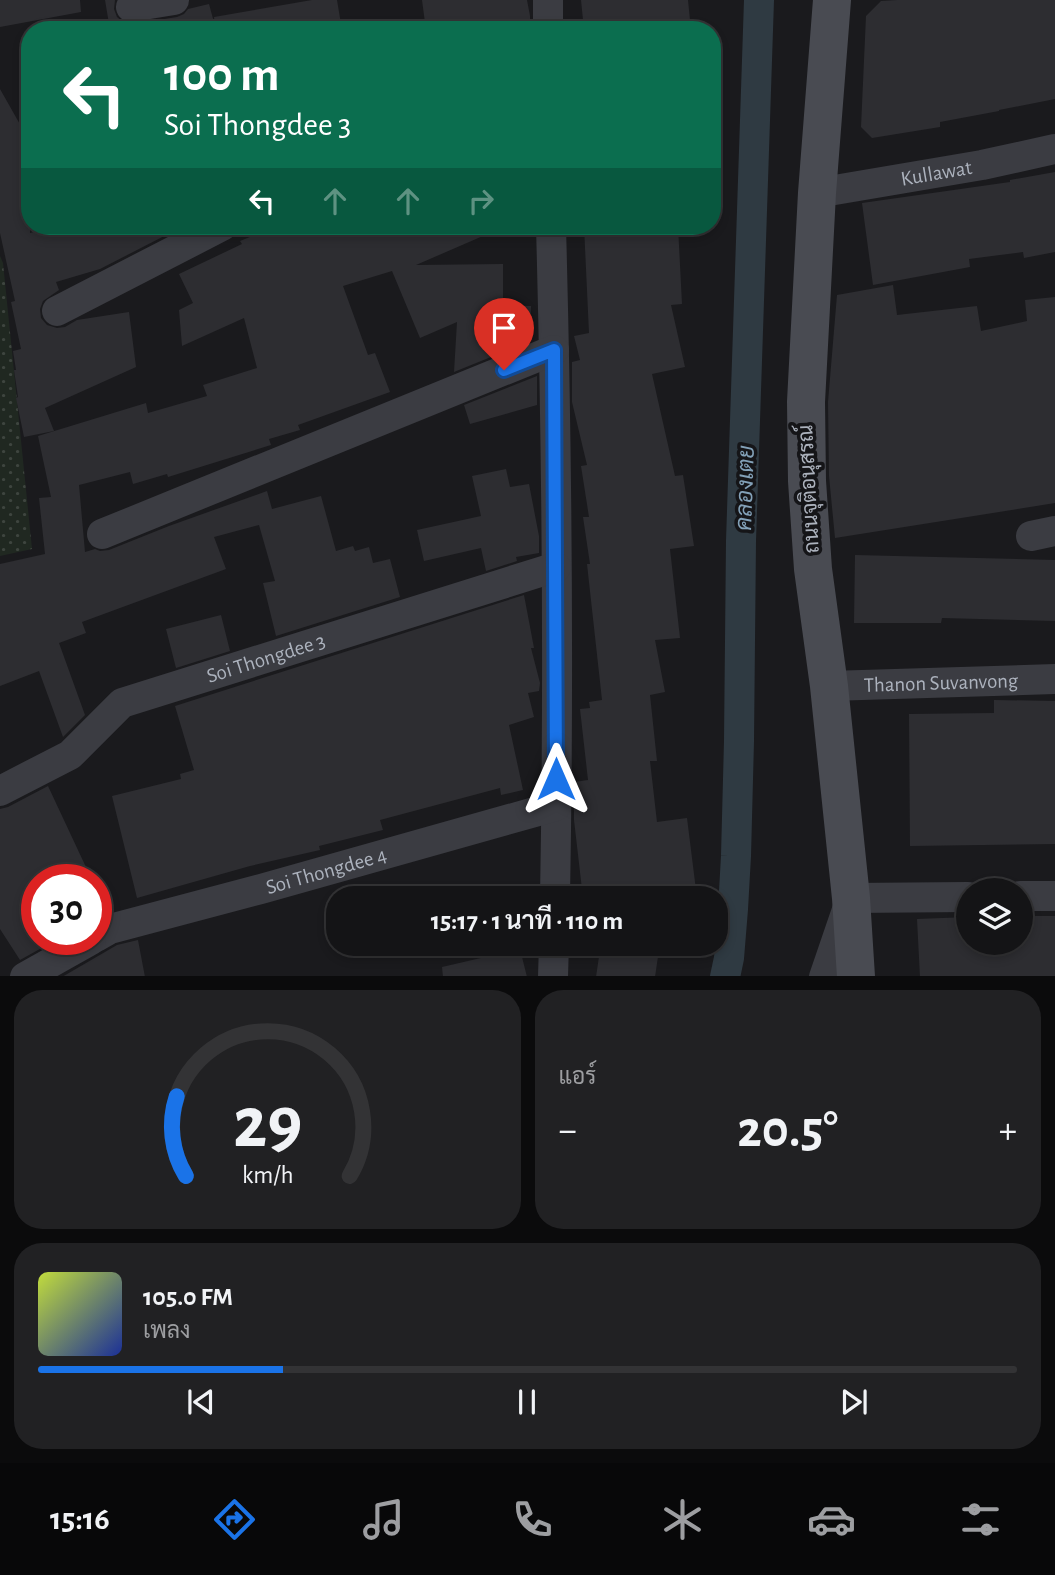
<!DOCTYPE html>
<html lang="th">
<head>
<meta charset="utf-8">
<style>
	body { margin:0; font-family:"Alegreya Sans",Sarabun,sans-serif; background:#212123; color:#f1f3f6; height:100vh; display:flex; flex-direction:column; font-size:26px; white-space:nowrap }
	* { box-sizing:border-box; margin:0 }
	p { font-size:23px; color:#9d9ea1 }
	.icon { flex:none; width:38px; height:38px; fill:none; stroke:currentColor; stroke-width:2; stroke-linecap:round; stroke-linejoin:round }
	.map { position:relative; height:976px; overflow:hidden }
	.panel { display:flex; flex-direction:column; gap:14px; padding:14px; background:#0b0b0c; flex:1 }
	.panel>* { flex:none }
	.guide { position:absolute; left:21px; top:21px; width:700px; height:214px; border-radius:28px; box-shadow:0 4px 10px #0003,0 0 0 2px #333335; background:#0b6e4f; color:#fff; overflow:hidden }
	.buttons { position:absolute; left:956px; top:878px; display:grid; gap:14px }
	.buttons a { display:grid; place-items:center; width:77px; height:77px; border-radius:50%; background:#141416; box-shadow:0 4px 10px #0003,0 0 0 2px #333335; font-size:35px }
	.speed { position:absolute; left:21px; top:864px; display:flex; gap:14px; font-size:35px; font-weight:700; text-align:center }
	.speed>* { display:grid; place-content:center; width:91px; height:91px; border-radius:50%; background:#141416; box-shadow:0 4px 10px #0003,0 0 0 2px #333335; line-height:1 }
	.speed .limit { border:10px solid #d22; background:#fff; color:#111 }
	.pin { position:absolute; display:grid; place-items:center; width:60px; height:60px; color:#fff; margin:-72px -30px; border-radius:50% 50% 50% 0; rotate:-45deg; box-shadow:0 0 7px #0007 }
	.pin .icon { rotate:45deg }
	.me { position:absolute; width:77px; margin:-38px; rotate:0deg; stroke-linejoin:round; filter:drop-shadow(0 0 5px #0008) }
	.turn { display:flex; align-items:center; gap:24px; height:147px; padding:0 28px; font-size:32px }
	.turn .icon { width:91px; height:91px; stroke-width:2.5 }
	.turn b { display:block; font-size:49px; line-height:60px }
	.lanes { display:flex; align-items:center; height:66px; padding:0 28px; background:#0003; justify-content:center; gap:35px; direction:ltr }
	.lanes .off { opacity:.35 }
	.big { font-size:52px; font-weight:600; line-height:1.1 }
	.panel .widget { flex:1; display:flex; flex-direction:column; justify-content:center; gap:10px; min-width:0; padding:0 24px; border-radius:28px; background:#212123 }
	.panel .dial { align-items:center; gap:0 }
	.dial svg { height:182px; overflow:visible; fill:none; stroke:#333335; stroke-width:7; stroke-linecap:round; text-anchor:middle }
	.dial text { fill:#f1f3f6; stroke:none }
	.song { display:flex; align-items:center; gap:21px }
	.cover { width:84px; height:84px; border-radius:10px; background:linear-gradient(135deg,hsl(70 70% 55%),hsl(230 70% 35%)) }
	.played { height:7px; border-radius:4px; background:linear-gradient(90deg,#1a73e8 25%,#333335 25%) }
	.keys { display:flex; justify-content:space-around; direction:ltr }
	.heat { display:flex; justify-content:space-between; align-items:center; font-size:38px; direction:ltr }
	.panel .tiles { flex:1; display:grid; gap:14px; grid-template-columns:1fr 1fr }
	.widget:last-child { grid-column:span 2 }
	.trip { position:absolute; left:326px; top:886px; width:402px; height:70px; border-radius:28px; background:#141416; box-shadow:0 4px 10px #0003,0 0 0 2px #333335; font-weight:600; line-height:70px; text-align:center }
	.tabs { display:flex; height:112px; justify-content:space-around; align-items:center; background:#080809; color:#9d9ea1 }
	.tabs .icon { width:49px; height:49px }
	.tabs .on { color:#1a73e8 }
	.tabs b { font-size:32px; color:#f1f3f6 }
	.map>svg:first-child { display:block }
</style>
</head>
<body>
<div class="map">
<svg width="1055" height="977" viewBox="0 0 1055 977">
	<defs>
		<pattern id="grass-dots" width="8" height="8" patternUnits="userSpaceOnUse" patternTransform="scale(1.75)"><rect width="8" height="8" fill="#202821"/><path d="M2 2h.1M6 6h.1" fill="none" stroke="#3e453f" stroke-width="1.8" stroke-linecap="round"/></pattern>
	</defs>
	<rect width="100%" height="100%" fill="#1a1a1d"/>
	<path fill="url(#grass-dots)" d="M0 256 3 263 32 549 0 556Z"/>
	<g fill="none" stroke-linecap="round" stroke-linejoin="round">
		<path stroke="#2f3a42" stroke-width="30" d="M725 977 729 958 733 909 736 856 739 741 741 541 759 0"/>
	</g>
	<path fill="#2d2d31" d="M0 0H80L81 12 0 27Z
		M105 0H115L114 9 117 17 124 23 133 24 177 17 184 14 188 9 209 4 215 26 214 17 312 0H337L342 30H110Z
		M422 0H527L530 16V30H426Z
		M581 0H688L691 30H584Z
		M897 0H1055V99L999 110V111L940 122V127L872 138 861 127 866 16 881 1Z
		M0 89 30 142V233L55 226H170L172 232 100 269 56 282 59 290 43 301 40 309 41 318 47 325 57 328 65 327 77 320 129 312 136 367 45 408 54 431 24 437 16 398 18 397 14 370H16L13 351 21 349 11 302 15 301 0 233Z
		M1055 172V252L1024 258 1023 252 969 259 970 267 873 285 862 203 1010 182V180Z
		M277 226H506L416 265 503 264V305L531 306 530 341 454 372 457 322 420 338 392 271 343 286 368 355 375 353 390 392 298 425 300 430 269 439 271 445 168 477 167 474 133 484 130 472 79 485 85 552 95 549 100 551 109 550 169 526 267 491 272 509 321 496 336 551 353 546 355 551 369 547 373 563 390 559 400 597 276 636 263 583 275 581 259 525 214 537 226 569 82 622 86 633 59 643 85 715 63 737 39 671 0 686V564L45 554 39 498 51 497 38 436 146 403 148 413 207 396 203 385 257 368 244 318 182 346 179 310 193 303 179 274 242 244 240 241Z
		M584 226H678L682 304 671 305 685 367 652 374 675 476 683 475 694 546 670 549 680 638 655 640 665 692 650 695 657 761H650L657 822 687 818 697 898H583L574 820V782L588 780 580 709 590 708 589 702 602 700 587 564H590L583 517H589L581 466 587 465 572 402V362L580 360 574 336 589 333Z
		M893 285 897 315 977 306 981 331 1027 321 1025 300 1055 297V503L835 538 829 476 828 402 837 295Z
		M537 376V405L470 424 464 405Z
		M506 469 510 487 529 484 539 536V553L516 557 517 561 486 571 481 548 424 561 417 530 481 516 472 476Z
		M855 555 1055 560V621L942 618 941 623H854Z
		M524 595 534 648H531L540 683 539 691 528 693 534 717 509 725 523 790 501 795 500 788 380 820 383 830 319 846 320 850 250 866 137 898 112 796 181 779 180 774 194 770 175 706Z
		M221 615 230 651 176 668 166 629Z
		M994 700 1055 701V844L910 846 909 714 994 713Z
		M48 786 92 880H37V940H56L20 960 0 929V809L8 807Z
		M1020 916H1055V977H920L917 919 968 917V943H1020Z
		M138 940 145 977H62L117 945Z
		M601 943H660L655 977H596Z
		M520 949 527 977H443L442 967Z"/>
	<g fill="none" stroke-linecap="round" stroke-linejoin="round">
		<g stroke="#3b3c42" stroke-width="30">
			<path d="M131 7 174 0"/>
			<path d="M548 30V0"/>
			<path id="s1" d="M817 193 982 165 1055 149"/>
			<path d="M551 226C557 450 559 674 555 898"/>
			<path d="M57 311 222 226"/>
			<path d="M102 534 554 350"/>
			<path d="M1031 536 1055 531"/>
			<path id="s2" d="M829 686 1055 679"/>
			<path id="s3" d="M0 791 70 755 122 703 556 567"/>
			<path d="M1020 896H1055"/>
			<path id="s4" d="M96 937 110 929 261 889 556 806"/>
			<path d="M25 977 91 940"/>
			<path d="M553 977 554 943"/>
			<path d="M824 977 851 898 968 897"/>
		</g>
		<path stroke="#494b52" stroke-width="38" d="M832 0 817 193 806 402 807 481 813 569 829 686 851 898 856 977"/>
	</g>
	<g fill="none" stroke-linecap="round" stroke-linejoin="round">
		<g stroke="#114b97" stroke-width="18">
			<path id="route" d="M504 370 554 350 556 779"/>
		</g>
		<use href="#route" stroke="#1a73e8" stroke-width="12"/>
	</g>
	<g text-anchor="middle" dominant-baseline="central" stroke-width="7" stroke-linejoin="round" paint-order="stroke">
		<g font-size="21" fill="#acb2bd" stroke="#151518">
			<text stroke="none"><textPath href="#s1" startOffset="121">Kullawat</textPath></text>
			<text transform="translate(809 489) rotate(-93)">ถนนจุติอนุสรณ์</text>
			<text stroke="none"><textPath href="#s3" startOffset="303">Soi Thongdee 3</textPath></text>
			<text stroke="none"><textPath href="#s2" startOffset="112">Thanon Suvanvong</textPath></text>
			<text stroke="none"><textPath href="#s4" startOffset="240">Soi Thongdee 4</textPath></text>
		</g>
		<g font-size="23" font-style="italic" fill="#83a1b8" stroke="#151518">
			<text transform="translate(746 488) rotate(-88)">คลองเตย</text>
		</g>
	</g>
</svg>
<div class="buttons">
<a><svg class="icon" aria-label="layers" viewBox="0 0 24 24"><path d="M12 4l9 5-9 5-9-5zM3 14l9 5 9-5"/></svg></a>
</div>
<div class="speed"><div class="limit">30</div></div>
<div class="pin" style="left:504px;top:370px;background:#d93025"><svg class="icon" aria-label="arrive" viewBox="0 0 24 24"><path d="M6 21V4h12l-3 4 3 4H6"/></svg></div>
<svg class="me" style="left:556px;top:779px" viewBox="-20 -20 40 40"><path d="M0-17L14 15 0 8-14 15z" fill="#1a73e8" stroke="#fff" stroke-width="4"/></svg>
<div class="trip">15:17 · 1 นาที · 110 m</div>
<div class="guide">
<div class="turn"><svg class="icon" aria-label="left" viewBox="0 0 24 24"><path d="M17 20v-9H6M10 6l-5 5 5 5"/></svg><div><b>100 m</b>Soi Thongdee 3</div></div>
<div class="lanes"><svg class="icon" aria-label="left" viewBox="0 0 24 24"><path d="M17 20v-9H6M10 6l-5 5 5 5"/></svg><svg class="icon off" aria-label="ahead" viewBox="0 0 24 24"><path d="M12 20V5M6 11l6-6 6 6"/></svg><svg class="icon off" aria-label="ahead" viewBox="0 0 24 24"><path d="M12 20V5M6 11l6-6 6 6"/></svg><svg class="icon off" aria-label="right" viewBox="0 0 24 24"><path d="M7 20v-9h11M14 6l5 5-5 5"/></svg></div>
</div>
</div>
<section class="panel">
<div class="tiles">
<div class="widget dial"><svg viewBox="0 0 100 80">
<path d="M14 69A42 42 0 1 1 86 69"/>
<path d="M14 69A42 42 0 0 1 10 34" stroke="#1a73e8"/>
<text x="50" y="56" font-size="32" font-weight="700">29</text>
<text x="50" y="72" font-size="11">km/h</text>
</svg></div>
<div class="widget"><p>แอร์</p>
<div class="heat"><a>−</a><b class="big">20.5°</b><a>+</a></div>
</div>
<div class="widget">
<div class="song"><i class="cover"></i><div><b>105.0 FM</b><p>เพลง</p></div></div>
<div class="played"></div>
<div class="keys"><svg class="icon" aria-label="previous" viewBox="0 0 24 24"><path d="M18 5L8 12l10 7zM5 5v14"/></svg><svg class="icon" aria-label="pause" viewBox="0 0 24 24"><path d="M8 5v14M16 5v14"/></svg><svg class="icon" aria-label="next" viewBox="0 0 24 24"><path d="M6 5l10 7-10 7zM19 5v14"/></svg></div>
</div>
</div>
</section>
<nav class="tabs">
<b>15:16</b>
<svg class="icon on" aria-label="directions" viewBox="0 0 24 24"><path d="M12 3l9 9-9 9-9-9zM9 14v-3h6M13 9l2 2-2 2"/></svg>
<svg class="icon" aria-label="music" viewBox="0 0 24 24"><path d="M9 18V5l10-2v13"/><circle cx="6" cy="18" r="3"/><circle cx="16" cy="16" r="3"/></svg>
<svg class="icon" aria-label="phone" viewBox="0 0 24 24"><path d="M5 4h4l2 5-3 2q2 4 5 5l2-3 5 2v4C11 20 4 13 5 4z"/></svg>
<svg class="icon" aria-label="climate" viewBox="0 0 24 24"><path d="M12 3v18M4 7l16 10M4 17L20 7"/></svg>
<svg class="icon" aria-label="car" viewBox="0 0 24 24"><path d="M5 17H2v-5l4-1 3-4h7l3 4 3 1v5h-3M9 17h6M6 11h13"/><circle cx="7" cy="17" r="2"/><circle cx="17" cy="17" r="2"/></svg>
<svg class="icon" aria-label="filters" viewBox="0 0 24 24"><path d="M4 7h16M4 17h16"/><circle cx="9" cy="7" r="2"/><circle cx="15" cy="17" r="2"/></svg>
</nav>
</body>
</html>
